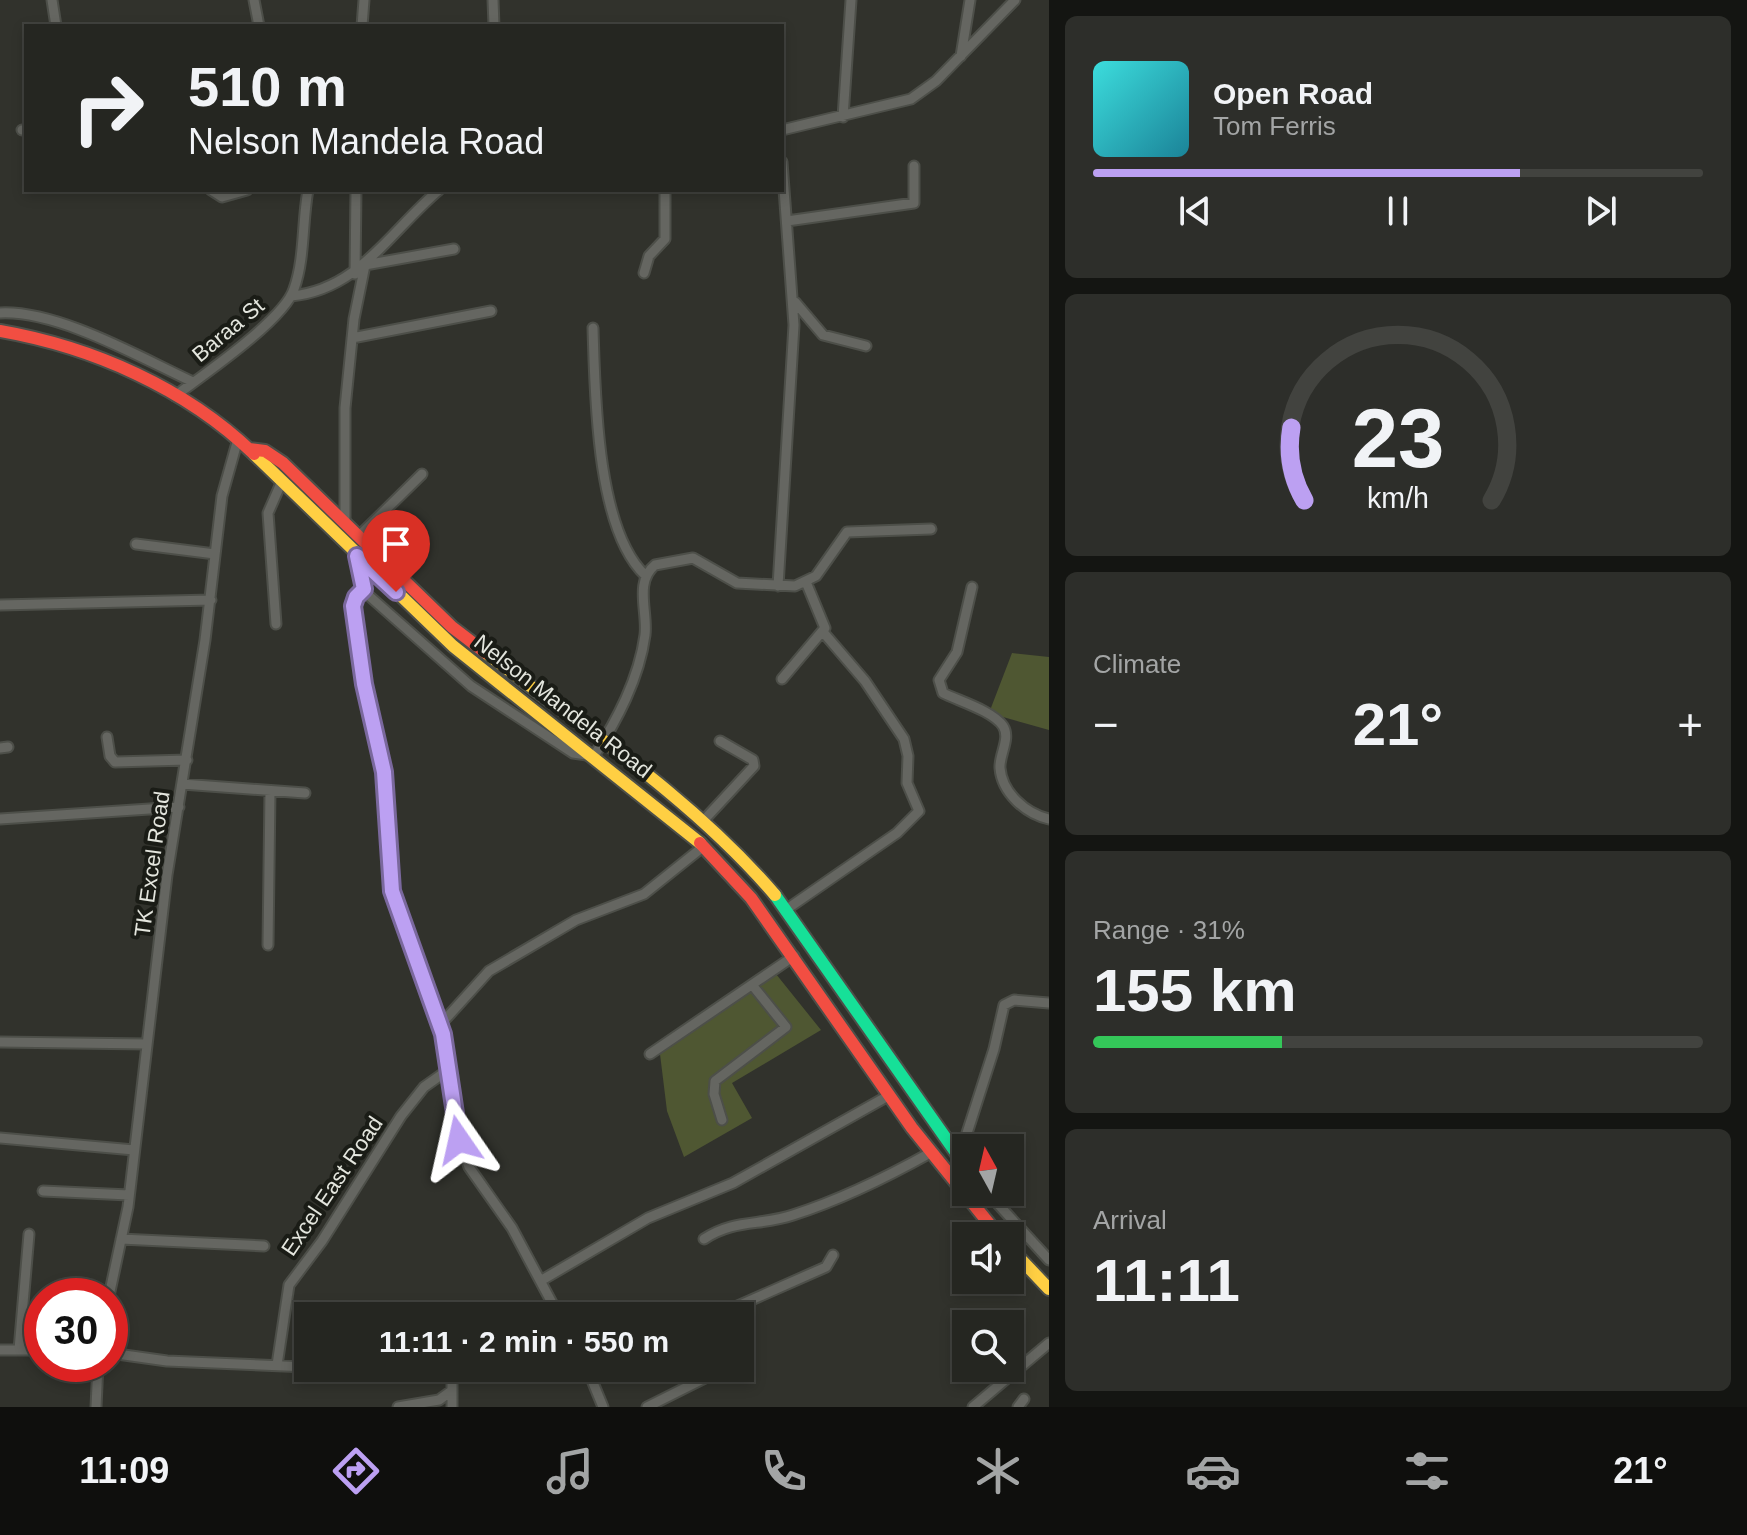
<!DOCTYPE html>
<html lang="en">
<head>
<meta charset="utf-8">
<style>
	body { margin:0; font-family:Arial,sans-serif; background:#2d2e2a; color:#f1f3f6; height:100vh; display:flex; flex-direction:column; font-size:30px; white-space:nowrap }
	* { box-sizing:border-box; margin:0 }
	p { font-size:26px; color:#a3a5a5 }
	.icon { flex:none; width:44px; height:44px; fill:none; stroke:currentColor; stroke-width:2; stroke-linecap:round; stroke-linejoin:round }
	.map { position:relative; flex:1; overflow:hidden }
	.drawer { display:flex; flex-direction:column; gap:16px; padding:16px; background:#141512; width:698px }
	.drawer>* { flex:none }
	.hud { position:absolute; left:24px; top:24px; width:760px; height:168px; border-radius:0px; box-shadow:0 4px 12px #0003,0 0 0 2px #42433f; background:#252621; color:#f1f3f6; overflow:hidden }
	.needle { width:52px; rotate:352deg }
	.tools { position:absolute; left:952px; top:1134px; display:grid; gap:16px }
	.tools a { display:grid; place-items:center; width:72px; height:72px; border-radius:0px; background:#252621; box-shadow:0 4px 12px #0003,0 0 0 2px #42433f; font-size:40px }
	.speed { position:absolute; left:24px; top:1278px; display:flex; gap:16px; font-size:40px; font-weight:700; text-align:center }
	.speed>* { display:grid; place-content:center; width:104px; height:104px; border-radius:50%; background:#252621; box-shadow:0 4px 12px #0003,0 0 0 2px #42433f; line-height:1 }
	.speed .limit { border:12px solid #d22; background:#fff; color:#111 }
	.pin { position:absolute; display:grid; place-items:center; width:68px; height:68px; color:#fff; margin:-82px -34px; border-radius:50% 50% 50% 0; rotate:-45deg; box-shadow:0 0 8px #0007 }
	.pin .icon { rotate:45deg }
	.me { position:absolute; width:88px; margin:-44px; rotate:349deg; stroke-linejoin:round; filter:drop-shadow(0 0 6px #0008) }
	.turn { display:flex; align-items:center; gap:28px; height:168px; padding:0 32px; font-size:36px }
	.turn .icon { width:104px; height:104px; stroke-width:2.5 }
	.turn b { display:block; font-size:56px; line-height:68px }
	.big { font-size:60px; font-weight:800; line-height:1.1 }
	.drawer .card { flex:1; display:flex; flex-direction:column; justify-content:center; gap:12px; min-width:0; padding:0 28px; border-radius:12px; background:#2d2e2a }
	.drawer .dial { align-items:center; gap:0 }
	.dial svg { height:208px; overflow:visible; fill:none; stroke:#42433f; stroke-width:7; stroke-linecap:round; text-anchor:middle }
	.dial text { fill:#f1f3f6; stroke:none }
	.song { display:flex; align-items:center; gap:24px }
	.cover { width:96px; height:96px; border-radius:12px; background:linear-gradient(135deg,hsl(180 70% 55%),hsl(190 70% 35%)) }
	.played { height:8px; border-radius:4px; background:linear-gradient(90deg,#bca0f2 70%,#42433f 70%) }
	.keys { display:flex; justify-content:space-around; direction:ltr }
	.heat { display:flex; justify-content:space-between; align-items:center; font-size:44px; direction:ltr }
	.charge { height:12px; border-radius:6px; background:linear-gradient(90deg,#34c759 31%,#42433f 0) }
	.trip { position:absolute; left:294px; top:1302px; width:460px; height:80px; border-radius:0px; background:#252621; box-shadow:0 4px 12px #0003,0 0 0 2px #42433f; font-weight:800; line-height:80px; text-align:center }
	.dock { display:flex; height:128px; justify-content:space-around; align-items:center; background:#0f0f0d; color:#a3a5a5 }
	.dock .icon { width:56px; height:56px }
	.dock .current { color:#bca0f2 }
	.dock b { font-size:36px; color:#f1f3f6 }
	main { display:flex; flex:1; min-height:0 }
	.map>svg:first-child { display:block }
</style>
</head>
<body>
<main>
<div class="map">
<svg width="1049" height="1407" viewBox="0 0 1049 1407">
	<rect width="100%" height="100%" fill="#31322c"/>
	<path fill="#4f5732" d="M1012 653 1049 657V730L989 713Z
		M776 974 821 1030 732 1083 752 1118 684 1157 667 1111 660 1054Z"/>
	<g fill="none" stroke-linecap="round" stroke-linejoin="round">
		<g stroke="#4d4f49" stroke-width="13">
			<path id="street" d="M52 0 56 26
				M254 0 259 26
				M493 0 494 26
				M362 26 364 0
				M961 56 970 0
				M843 117 851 0
				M22 130H26
				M782 130 911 99 936 81 1015 0
				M211 190 222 197 247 190
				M787 221 914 203V166
				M644 273 649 256 665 239V190
				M355 274 356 190
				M291 296C359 290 391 230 439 190
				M795 302 823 335 866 346
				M0 313C58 310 141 358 193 382
				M593 328C595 392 596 529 645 575
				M352 338 491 311
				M175 396C203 375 284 320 294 289 305 258 302 222 308 190
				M345 520V408L354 319 365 265 454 249
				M360 535 422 474
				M136 544 215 554
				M357 556 367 594 471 686 573 753 594 756C617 720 639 679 645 635 648 612 634 582 655 565L693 558 737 583 795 586 816 576 847 532 931 529
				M778 586 794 325 782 162
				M972 587 957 652 939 680 943 693C959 701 993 711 1003 726 1011 738 999 755 1000 768 1002 793 1026 814 1049 819
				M364 589 356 597 353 606 364 684 384 772 392 891 443 1034 459 1140 469 1167 512 1228 559 1316
				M0 605 211 600
				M276 624 268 513 282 481
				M782 679 825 628 806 582
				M107 737 110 756 115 762 187 760
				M0 748 8 747
				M182 784 305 793
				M0 819 179 807
				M704 820 754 766 753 760 720 741
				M787 909 897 833 919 811 907 783 908 756 904 739 865 681 823 632
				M268 945 270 791
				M441 1024 489 971 576 920 644 894 704 846
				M0 1042 147 1044
				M650 1054 794 956
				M722 1120 714 1094 715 1081 786 1027 753 986
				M0 1138 134 1150
				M959 1158 994 1049 1004 1005 1014 1000 1049 1003
				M43 1191 129 1195
				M987 1192 1049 1260
				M121 1239 264 1246
				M704 1239C734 1219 760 1226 793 1215 840 1200 887 1177 930 1153
				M542 1280 648 1218 733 1183 888 1096
				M109 1296 128 1207 167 875 205 640 222 496 238 439
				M715 1316 826 1267 833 1255
				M0 1350H42
				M19 1350 29 1234
				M110 1353 167 1361 308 1367
				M277 1365 289 1285 322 1241 401 1116 424 1087 448 1070
				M452 1368V1407
				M587 1368 603 1407
				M96 1407 98 1364
				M398 1407 439 1400 450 1392
				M647 1407 721 1370
				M973 1407 1049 1343
				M1018 1407 1024 1399"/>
		</g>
		<g stroke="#4d4f49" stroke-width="16">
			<path id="fast" d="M775 895 966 1167"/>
		</g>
		<g stroke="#4d4f49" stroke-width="16">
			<path id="slow" d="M254 454 453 646 700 843
				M486 653C586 729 693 799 775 895
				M1010 1248 1049 1289"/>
		</g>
		<g stroke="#4d4f49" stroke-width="16">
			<path id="jam" d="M0 331C92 347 186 388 254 454
				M249 449 265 451 283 463 452 627 486 653
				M700 843 751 898 912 1128 999 1236"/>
		</g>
		<use href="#street" stroke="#656661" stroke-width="9"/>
		<use href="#fast" stroke="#16e098" stroke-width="12"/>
		<use href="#slow" stroke="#ffcf43" stroke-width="12"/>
		<use href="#jam" stroke="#f24e42" stroke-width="12"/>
	</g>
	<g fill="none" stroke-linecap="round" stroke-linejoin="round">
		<g stroke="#7a689d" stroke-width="20">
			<path id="route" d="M396 592 357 556 364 589 356 597 353 606 364 684 384 772 392 891 443 1034 459 1140"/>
		</g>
		<use href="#route" stroke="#bca0f2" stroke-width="14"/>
	</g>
	<g text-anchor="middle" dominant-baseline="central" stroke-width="8" stroke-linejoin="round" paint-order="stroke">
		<g font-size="22" fill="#e4e6de" stroke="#1a1c16">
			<text transform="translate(228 330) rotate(-40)">Baraa St</text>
			<text transform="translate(563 706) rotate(38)">Nelson Mandela Road</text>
			<text transform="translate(152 864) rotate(-82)">TK Excel Road</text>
			<text transform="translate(332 1186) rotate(-56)">Excel East Road</text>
		</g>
	</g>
</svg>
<div class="tools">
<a><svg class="needle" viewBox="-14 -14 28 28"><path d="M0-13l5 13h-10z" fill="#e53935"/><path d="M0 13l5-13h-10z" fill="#a3a5a5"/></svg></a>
<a><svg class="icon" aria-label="sound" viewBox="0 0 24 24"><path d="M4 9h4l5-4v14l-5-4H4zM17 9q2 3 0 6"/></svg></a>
<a><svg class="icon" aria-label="search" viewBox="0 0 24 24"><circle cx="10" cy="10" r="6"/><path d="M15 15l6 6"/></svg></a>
</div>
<div class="speed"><div class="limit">30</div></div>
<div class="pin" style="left:396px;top:592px;background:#d93025"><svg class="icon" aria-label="arrive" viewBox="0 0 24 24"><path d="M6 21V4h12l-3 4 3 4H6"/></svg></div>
<svg class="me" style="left:459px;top:1140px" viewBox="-20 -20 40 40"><path d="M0-17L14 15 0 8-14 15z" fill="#bca0f2" stroke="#fff" stroke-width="4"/></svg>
<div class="trip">11:11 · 2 min · 550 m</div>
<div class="hud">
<div class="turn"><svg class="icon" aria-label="right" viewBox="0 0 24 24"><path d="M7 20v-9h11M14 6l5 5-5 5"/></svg><div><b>510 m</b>Nelson Mandela Road</div></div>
</div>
</div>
<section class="drawer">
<div class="card">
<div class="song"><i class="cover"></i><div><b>Open Road</b><p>Tom Ferris</p></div></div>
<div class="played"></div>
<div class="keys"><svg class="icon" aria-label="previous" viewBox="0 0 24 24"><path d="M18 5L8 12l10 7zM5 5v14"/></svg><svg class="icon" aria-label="pause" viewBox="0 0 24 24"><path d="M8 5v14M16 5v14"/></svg><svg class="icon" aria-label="next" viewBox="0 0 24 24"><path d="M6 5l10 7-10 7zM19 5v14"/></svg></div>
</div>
<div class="card dial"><svg viewBox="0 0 100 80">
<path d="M14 69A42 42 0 1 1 86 69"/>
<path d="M14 69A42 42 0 0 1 9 41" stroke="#bca0f2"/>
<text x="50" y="56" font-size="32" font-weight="700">23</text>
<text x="50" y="72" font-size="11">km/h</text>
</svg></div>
<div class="card"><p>Climate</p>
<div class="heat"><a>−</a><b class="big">21°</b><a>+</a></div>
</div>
<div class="card"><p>Range · 31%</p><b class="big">155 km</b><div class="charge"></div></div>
<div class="card"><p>Arrival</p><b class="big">11:11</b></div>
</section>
</main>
<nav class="dock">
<b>11:09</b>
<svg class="icon current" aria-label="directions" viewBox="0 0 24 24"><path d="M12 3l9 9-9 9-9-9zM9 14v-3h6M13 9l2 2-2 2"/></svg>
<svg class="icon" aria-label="music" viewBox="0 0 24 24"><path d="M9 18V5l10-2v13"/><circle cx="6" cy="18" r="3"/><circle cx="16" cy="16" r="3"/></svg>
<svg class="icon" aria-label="phone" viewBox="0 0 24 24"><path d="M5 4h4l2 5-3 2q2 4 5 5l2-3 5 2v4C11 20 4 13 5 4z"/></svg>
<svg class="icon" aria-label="climate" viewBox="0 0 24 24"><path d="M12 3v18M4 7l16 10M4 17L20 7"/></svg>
<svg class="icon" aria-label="car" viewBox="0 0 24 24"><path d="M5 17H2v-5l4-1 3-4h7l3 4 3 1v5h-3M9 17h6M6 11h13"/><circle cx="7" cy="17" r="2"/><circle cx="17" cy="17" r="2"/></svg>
<svg class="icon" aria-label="filters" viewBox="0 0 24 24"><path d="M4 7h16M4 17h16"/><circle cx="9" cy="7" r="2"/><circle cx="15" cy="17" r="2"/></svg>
<b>21°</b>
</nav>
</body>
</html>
